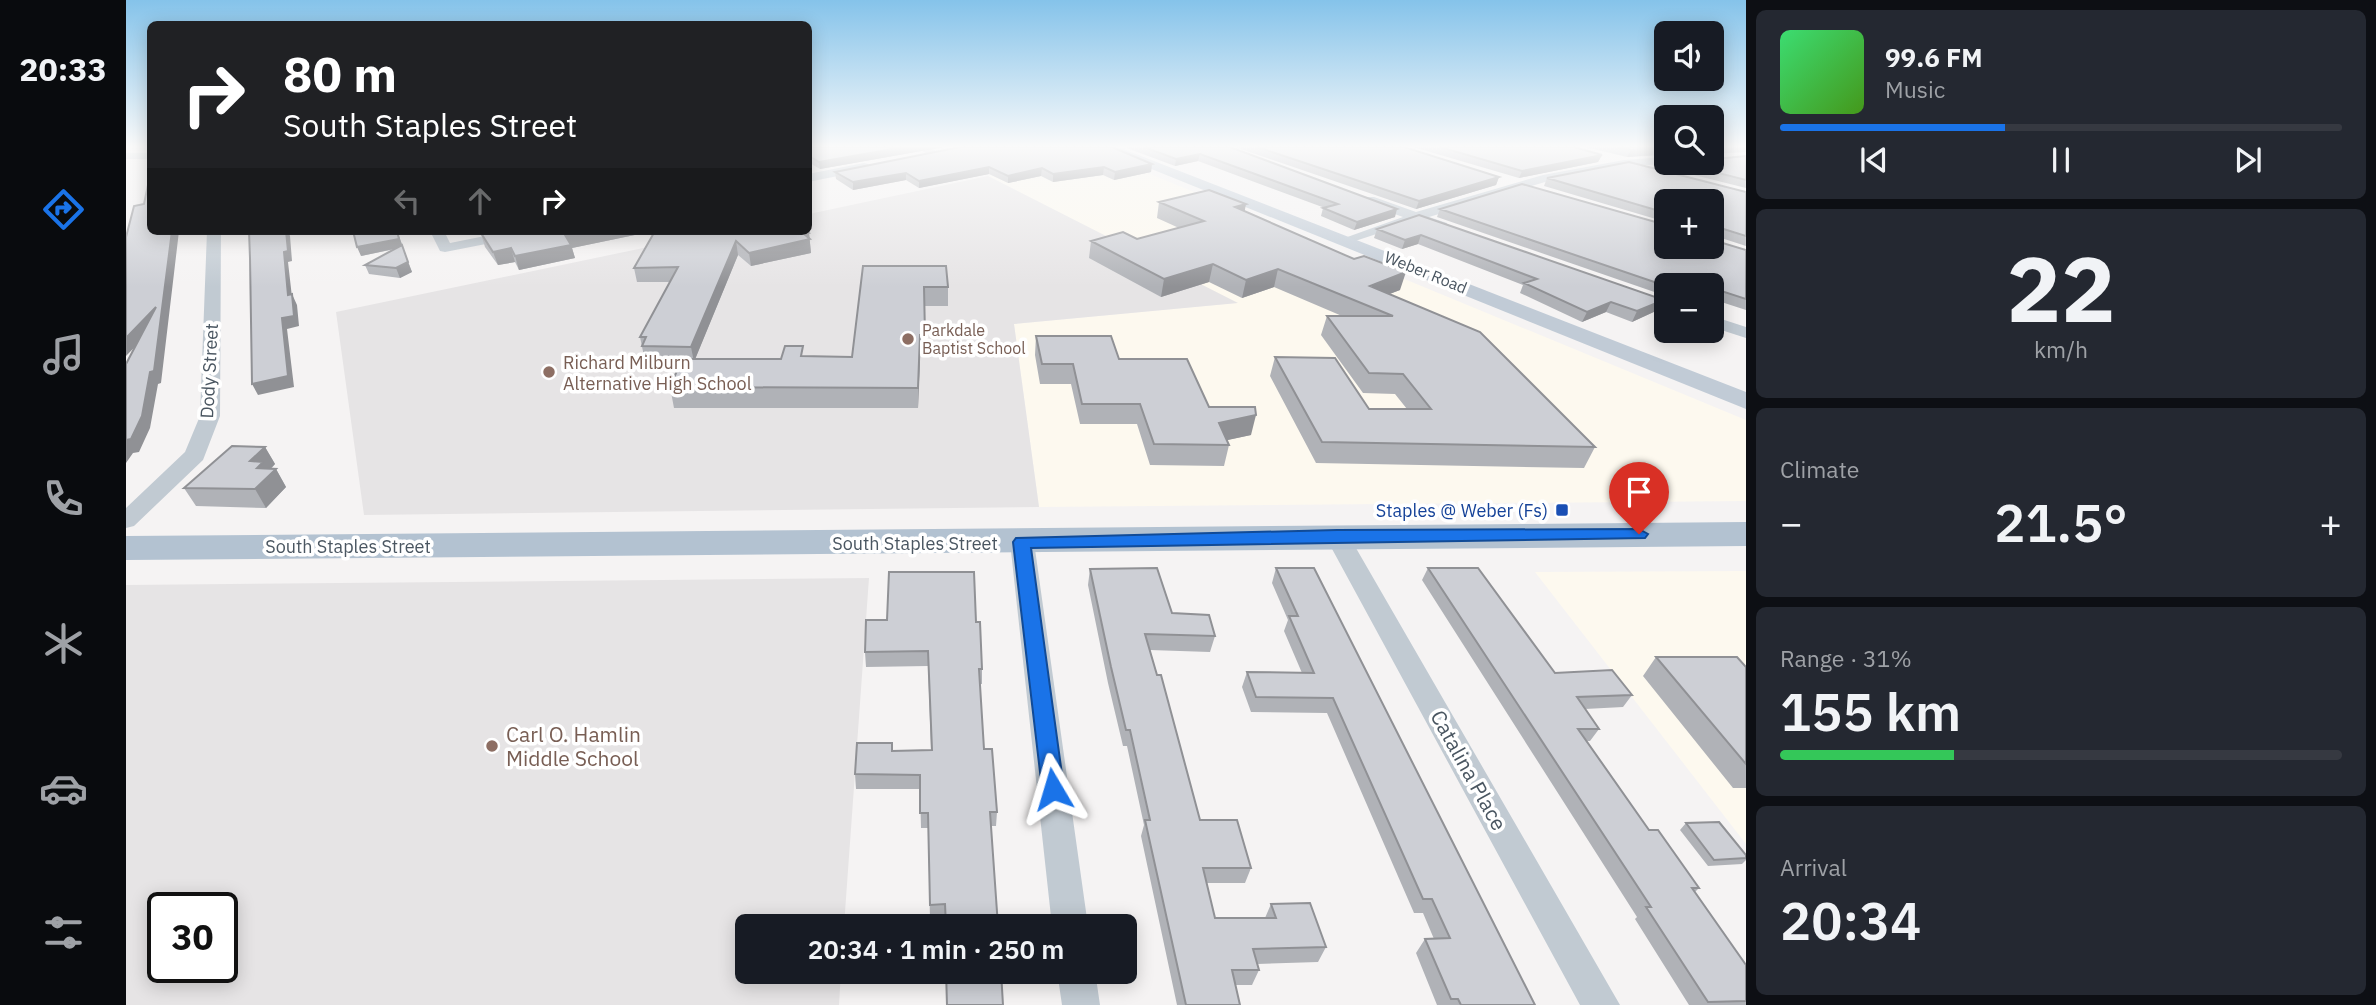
<!DOCTYPE html>
<html lang="en">
<head>
<meta charset="utf-8">
<style>
	body { margin:0; font-family:"IBM Plex Sans",sans-serif; background:#242831; color:#f1f3f6; height:100vh; display:flex; flex-direction:column; font-size:26px; white-space:nowrap }
	* { box-sizing:border-box; margin:0 }
	p { font-size:23px; color:#9ea1a6 }
	.icon { flex:none; width:38px; height:38px; fill:none; stroke:currentColor; stroke-width:2; stroke-linecap:round; stroke-linejoin:round }
	.map { position:relative; flex:1; overflow:hidden }
	.sheet { display:flex; flex-direction:column; gap:10px; padding:10px; background:#0d0f14; width:630px }
	.sheet>* { flex:none }
	.hud { position:absolute; left:21px; top:21px; width:665px; height:214px; border-radius:10px; box-shadow:0 4px 18px #0003; background:#202124; color:#fff; overflow:hidden }
	.fabs { position:absolute; left:1528px; top:21px; display:grid; gap:14px }
	.fabs a { display:grid; place-items:center; width:70px; height:70px; border-radius:10px; background:#171b24; box-shadow:0 4px 18px #0003; font-size:35px }
	.speed { position:absolute; left:21px; top:892px; display:flex; gap:14px; font-size:35px; font-weight:700; text-align:center }
	.speed>* { display:grid; place-content:center; width:91px; height:91px; border-radius:50%; background:#171b24; box-shadow:0 4px 18px #0003; line-height:1 }
	.speed .limit { border:4px solid #111; border-radius:10px; background:#fff; color:#111 }
	.pin { position:absolute; display:grid; place-items:center; width:60px; height:60px; color:#fff; margin:-72px -30px; border-radius:50% 50% 50% 0; rotate:-45deg; box-shadow:0 0 7px #0007 }
	.pin .icon { rotate:45deg }
	.me { position:absolute; width:77px; margin:-38px; rotate:353deg; stroke-linejoin:round; filter:drop-shadow(0 0 5px #0008) }
	.turn { display:flex; align-items:center; gap:24px; height:147px; padding:0 21px; font-size:32px }
	.turn .icon { width:91px; height:91px; stroke-width:2.5 }
	.turn b { display:block; font-size:49px; line-height:60px }
	.lanes { display:flex; align-items:center; height:66px; padding:0 21px; background:#0003; justify-content:center; gap:35px; direction:ltr }
	.lanes .off { opacity:.35 }
	.big { font-size:52px; font-weight:600; line-height:1.1 }
	.sheet .widget { flex:1; display:flex; flex-direction:column; justify-content:center; gap:10px; min-width:0; padding:0 24px; border-radius:10px; background:#242831 }
	.sheet .dial { align-items:center; gap:0 }
	.dial b { font-size:91px; line-height:1 }
	.song { display:flex; align-items:center; gap:21px }
	.cover { width:84px; height:84px; border-radius:10px; background:linear-gradient(135deg,hsl(140 70% 55%),hsl(100 70% 35%)) }
	.played { height:7px; border-radius:4px; background:linear-gradient(90deg,#1a73e8 40%,#363941 40%) }
	.keys { display:flex; justify-content:space-around; direction:ltr }
	.heat { display:flex; justify-content:space-between; align-items:center; font-size:38px; direction:ltr }
	.charge { height:10px; border-radius:5px; background:linear-gradient(90deg,#34c759 31%,#363941 0) }
	.trip { position:absolute; left:609px; top:914px; width:402px; height:70px; border-radius:10px; background:#171b24; box-shadow:0 4px 18px #0003; font-weight:600; line-height:70px; text-align:center }
	main { display:flex; flex:1; min-height:0 }
	.tabs { display:flex; flex-direction:column; width:126px; justify-content:space-around; align-items:center; background:#090b0e; color:#9ea1a6 }
	.tabs .icon { width:49px; height:49px }
	.tabs .selected { color:#1a73e8 }
	.tabs b { font-size:32px; color:#f1f3f6 }
	.map>svg:first-child { display:block }
</style>
</head>
<body>
<main>
<nav class="tabs">
<b>20:33</b>
<svg class="icon selected" aria-label="directions" viewBox="0 0 24 24"><path d="M12 3l9 9-9 9-9-9zM9 14v-3h6M13 9l2 2-2 2"/></svg>
<svg class="icon" aria-label="music" viewBox="0 0 24 24"><path d="M9 18V5l10-2v13"/><circle cx="6" cy="18" r="3"/><circle cx="16" cy="16" r="3"/></svg>
<svg class="icon" aria-label="phone" viewBox="0 0 24 24"><path d="M5 4h4l2 5-3 2q2 4 5 5l2-3 5 2v4C11 20 4 13 5 4z"/></svg>
<svg class="icon" aria-label="climate" viewBox="0 0 24 24"><path d="M12 3v18M4 7l16 10M4 17L20 7"/></svg>
<svg class="icon" aria-label="car" viewBox="0 0 24 24"><path d="M5 17H2v-5l4-1 3-4h7l3 4 3 1v5h-3M9 17h6M6 11h13"/><circle cx="7" cy="17" r="2"/><circle cx="17" cy="17" r="2"/></svg>
<svg class="icon" aria-label="filters" viewBox="0 0 24 24"><path d="M4 7h16M4 17h16"/><circle cx="9" cy="7" r="2"/><circle cx="15" cy="17" r="2"/></svg>
</nav>
<div class="map">
<svg width="1620" height="1005" viewBox="0 0 1620 1005">
	<rect width="100%" height="100%" fill="#f5f3f3"/>
	<path fill="#fdf9ef" d="M971 152 1620 420V501L913 507 888 324 1110 303 862 176Z
		M1620 571V844L1409 572Z"/>
	<path fill="#e6e4e5" fill-rule="evenodd" d="M862 176 1112 303 888 324 913 507 238 515 210 312 599 231H682L683 214Z
		M743 578 718 926H621V971H715L713 1005H0V585ZM37 908H96V968H37Z"/>
	<g fill="none" stroke-linecap="round" stroke-linejoin="round">
		<path fill="#c1cad2" fill-rule="evenodd" d="M789 147H803L815 154 805 156Z
			M0 153H24V159H0Z
			M1540 157V163H1544L1498 167 1419 182 1303 217 1321 223V229L1290 221 1220 244 1213 240 1277 217 1238 203V197H1248L1290 212 1417 175 1498 160Z
			M738 163 742 164V170L682 182V174Z
			M81 231H95L94 416 77 460 8 526 0 528V508L59 452 74 416Z
			M304 231H318L324 243 384 231H413L406 235 319 252 314 251Z
			M1586 316 1620 327V338L1586 327Z
			M1211 528 1219 531 1223 536 1494 1005H1454L1199 536 1203 531Z
			M896 534 904 536 908 542 962 926H926L884 542 888 536Z
			M931 971H969L974 1005H936Z"/>
		<path fill="#c1cbd6" fill-rule="evenodd" d="M971 147H992L1620 392V409Z"/>
		<path fill="#b3c2d1" fill-rule="evenodd" d="M1620 522V546L0 560V536Z"/>
	</g>
	<path fill="#b0b2b7" d="M682 147H818L694 169 682 162Z
		M834 147 1026 164 1025 172 988 180 977 175 927 182 915 176 882 183 863 174 793 188 780 180 727 190 710 179 709 172Z
		M998 147H1104L1269 217 1228 230 1195 216 1197 208H1199L1072 161 1049 166Z
		M1109 147H1278L1373 177 1370 185 1290 209Z
		M1287 147H1448L1476 155 1472 162 1393 178Z
		M1459 147H1540V155L1501 157Z
		M1586 147H1620V152L1586 154Z
		M1620 156V188L1536 167 1540 159V163H1586L1589 159Z
		M1421 178 1620 192V246L1589 236 1590 241 1620 250V310L1586 299V285H1540V296L1311 217 1314 209 1586 247 1540 201V222L1418 186Z
		M1033 202 1119 212 1274 290 1263 294 1469 447 1458 468 1190 463 1144 376 1149 357 1243 409H1281L1269 394 1237 393 1195 335 1201 316H1216L1148 287 1116 298 1083 282 1035 297 963 258 965 241 1011 239 1053 228 1031 218Z
		M1293 215 1532 310 1506 322 1480 312 1456 322 1394 293 1397 285 1292 244 1276 249 1248 238 1251 229Z
		M271 231 286 272 274 278 243 274 239 265 269 249 235 256Z
		M350 231H528L446 248 449 258 393 270 389 262 372 265 359 247 355 234 352 235Z
		M529 231 683 233 685 253 625 266 612 255 569 359H655L678 356 726 357 737 266 822 287V306H798L800 355H794L792 408H548L544 387 554 362 519 361 514 337 544 282H511L508 268Z
		M910 336 993 359 1083 407 1125 435 1101 440 1103 445 1098 466 1024 465 1011 424H954L945 384H914L909 355Z
		M139 447 149 464 145 469H150L160 487 140 508 70 506 58 488Z
		M1150 568 1409 1005H1311L1290 953 1299 939H1308L1297 913H1288L1201 713 1125 712 1116 687 1121 672 1176 673 1158 631 1162 620 1146 583Z
		M1302 568 1429 673 1506 695 1497 707 1459 709 1473 729 1464 741H1461L1523 830 1573 888 1569 892 1620 965V1005H1563L1509 919 1511 917 1296 580Z
		M964 569 1089 636 1084 652 1024 650 1074 820 1125 868 1119 883H1081L1089 918H1139L1145 904 1200 947 1192 962 1131 964 1133 970 1126 985H1109L1114 1005H1051L1015 836 1018 825 1001 746H997L982 683 962 585Z
		M850 622 856 669V684H854L858 749 871 812 870 826H865L819 918 804 919 802 828H795L794 789H730L729 774 767 751 805 750 802 666 740 667 739 652Z
		M1530 657 1620 667V788H1607L1517 676Z
		M1560 823 1620 855V860L1616 864 1582 866 1554 830Z
		M719 971H762V973L720 974Z"/>
	<path fill="#909195" d="M778 147H818L694 169 693 162Z
		M1540 147V154L1501 157 1505 150Z
		M1074 154 1072 161 1049 166 1050 159Z
		M1476 155 1472 162 1393 178 1396 171Z
		M1026 164 1025 172 988 180 989 172Z
		M863 167V174L793 188V181Z
		M978 167 977 175 927 182V174Z
		M916 168 915 176 882 183V176Z
		M780 173V180L727 190V182Z
		M1373 177 1370 185 1290 209 1293 201Z
		M1120 204 1117 220 1109 207Z
		M1271 209 1269 217 1228 230 1231 222Z
		M46 231H53L35 383 32 384 24 428 13 452 7 453 0 463V440L35 320 0 356V338Z
		M160 231H162L164 236 166 261 162 262 167 306 162 295 158 252Z
		M271 231 277 247 235 256 231 247Z
		M350 231H371L352 235Z
		M460 231H528L446 248 449 258 393 270 389 256 439 235Z
		M683 233 685 253 625 266 623 253Z
		M1295 235 1292 244 1276 249 1279 240Z
		M610 241 612 255 568 362 565 347Z
		M385 248 389 262 372 265 367 252Z
		M282 262 286 272 274 278 270 268Z
		M1087 264 1083 282 1035 297 1038 279Z
		M1152 269 1148 287 1116 298 1120 280Z
		M1280 272 1274 290 1238 304 1244 286Z
		M166 294 171 305 173 326 161 329 168 387 132 395 126 384Z
		M1538 300 1532 310 1506 322 1511 311Z
		M1485 302 1480 312 1456 322 1461 312Z
		M794 335V355L792 408V388Z
		M1130 415 1125 435 1088 443 1093 423Z
		M139 447 149 464 142 471 150 469 160 487 140 508 129 489 124 461Z"/>
	<path fill="#cdcfd5" stroke="#909195" stroke-width="2" d="M682 147H778L693 162 682 155Z
		M834 147H986L1026 164 989 172 978 167 927 174 916 168 882 176 863 167 793 181 780 173 727 182 709 172Z
		M1018 147H1104L1271 209 1231 222 1197 208 1212 204 1074 154 1050 159Z
		M1131 147H1278L1373 177 1293 201Z
		M1314 147H1448L1476 155 1396 171Z
		M1491 147H1540L1505 150Z
		M1586 156 1589 159 1620 156V180L1553 163H1586Z
		M1503 162 1620 192V236L1591 227 1588 230 1590 241 1620 250V299L1586 288V285L1540 286 1314 209 1396 184 1540 225V247H1586V201H1540V213L1421 178Z
		M24 175V231H46L28 371 24 372 16 416 5 439 0 440V364L30 307 0 338V237L8 206 18 204Z
		M1083 190 1120 204 1109 207 1228 259 1238 256 1280 272 1244 286 1354 332 1469 447 1196 442 1149 357 1209 358 1243 409H1305L1277 374 1243 373 1201 316H1267L1152 269 1120 280 1087 264 1038 279 965 241 997 232 1011 239 1078 221 1033 202Z
		M1293 215 1538 300 1511 311 1485 302 1461 312 1398 283 1411 279 1295 235 1279 240 1251 229Z
		M123 231H160L162 251 158 252 162 295 166 294 168 316 156 318 162 376 126 384 124 258Z
		M227 231H271L273 239 231 247Z
		M367 231H460L439 235 445 245 389 256 385 248 367 252 355 233Z
		M529 231H681L683 233 678 234 684 239 623 253 610 241 565 347 516 346 520 337H514L552 267 508 268Z
		M276 245 282 262 270 268 239 265Z
		M737 266H820L822 287H798L799 335H794L792 388 544 387 556 359H655L659 346H677L675 356 726 357Z
		M910 336H985L993 359H1061L1083 407H1129L1130 415 1093 423 1103 445 1028 444 1014 404H956L947 364H916Z
		M106 446 139 447 124 461 137 462 131 468 150 469 129 489 58 488Z
		M1031 568 1046 613 1083 615 1089 636 1019 634 1031 675H1035L1074 820H1111L1125 868H1077L1089 918H1150L1145 904 1184 903 1200 947 1127 949 1133 970H1106L1114 1005H1060L1019 820H1024L1004 730H1000L985 667 964 569Z
		M1150 568H1188L1409 1005H1335L1332 999H1325L1299 939 1324 938 1306 899H1297L1207 698 1130 697 1121 672 1188 673 1163 616H1172Z
		M1302 568H1352L1429 673 1486 670 1506 695 1451 697 1473 729H1452L1523 830H1532L1573 888H1566L1620 965V1001L1582 1002 1520 907H1525Z
		M763 572H848L850 622H854L856 669H853L858 749H866L871 812H864L872 926H820L819 904 804 905 802 813H794V775L729 774 731 743H766V751L806 750 802 651 739 652 740 620H761Z
		M1530 657H1611L1620 667V764Z
		M1593 822 1620 855V858L1588 860 1560 823Z
		M762 918V926H720L721 919Z
		M820 971H875L877 1005H821Z"/>
	<linearGradient id="sky" x2="0" y2="1"><stop stop-color="#85c3ea"/><stop offset="0.51" stop-color="#fafafa"/><stop offset="1" stop-color="#fafafa" stop-opacity="0"/></linearGradient>
	<rect width="1620" height="287" fill="url(#sky)"/>
	<path fill="#1a73e8" stroke="#114b97" stroke-width="2" d="M1513 529 1522 534 1519 538 905 548 938 789 935 796 927 799 919 796 916 789 887 542 890 538 1211 530Z"/>
	<g fill="#8d6e63" stroke="#fff" stroke-width="2.5">
		<circle cx="782" cy="339" r="7"/>
		<circle cx="423" cy="372" r="7"/>
		<circle cx="366" cy="746" r="7"/>
	</g>
	<rect fill="#1a4fb4" stroke="#fff" stroke-width="2.5" x="1429" y="503" width="14" height="14" rx="3.5"/>
	<g text-anchor="middle" dominant-baseline="central" stroke-width="7" stroke-linejoin="round" paint-order="stroke">
		<g font-size="16" fill="#4a5661" stroke="#fff">
			<text transform="translate(1300 272) rotate(22)">Weber Road</text>
		</g>
		<g font-size="16" fill="#785e54" stroke="#fff" text-anchor="start">
			<text x="796" y="330">Parkdale<tspan x="796" dy="18">Baptist School</tspan></text>
		</g>
		<g font-size="18" fill="#785e54" stroke="#fff" text-anchor="start">
			<text x="437" y="362">Richard Milburn<tspan x="437" dy="21">Alternative High School</tspan></text>
		</g>
		<g font-size="18" fill="#4a5661" stroke="#fff">
			<text transform="translate(83 371) rotate(-87)">Dody Street</text>
			<text x="789" y="543">South Staples Street</text>
			<text x="222" y="546">South Staples Street</text>
		</g>
		<g font-size="18" fill="#164399" stroke="#fff" text-anchor="end">
			<text x="1422" y="510">Staples @ Weber (Fs)</text>
		</g>
		<g font-size="21" fill="#785e54" stroke="#fff" text-anchor="start">
			<text x="380" y="734">Carl O. Hamlin<tspan x="380" dy="24">Middle School</tspan></text>
		</g>
		<g font-size="21" fill="#4a5661" stroke="#fff">
			<text transform="translate(1343 770) rotate(61)">Catalina Place</text>
		</g>
	</g>
</svg>
<div class="fabs">
<a><svg class="icon" aria-label="sound" viewBox="0 0 24 24"><path d="M4 9h4l5-4v14l-5-4H4zM17 9q2 3 0 6"/></svg></a>
<a><svg class="icon" aria-label="search" viewBox="0 0 24 24"><circle cx="10" cy="10" r="6"/><path d="M15 15l6 6"/></svg></a>
<a>+</a>
<a>−</a>
</div>
<div class="speed"><div class="limit">30</div></div>
<div class="pin" style="left:1513px;top:534px;background:#d93025"><svg class="icon" aria-label="arrive" viewBox="0 0 24 24"><path d="M6 21V4h12l-3 4 3 4H6"/></svg></div>
<svg class="me" style="left:927px;top:789px" viewBox="-20 -20 40 40"><path d="M0-17L14 15 0 8-14 15z" fill="#1a73e8" stroke="#fff" stroke-width="4"/></svg>
<div class="trip">20:34 · 1 min · 250 m</div>
<div class="hud">
<div class="turn"><svg class="icon" aria-label="right" viewBox="0 0 24 24"><path d="M7 20v-9h11M14 6l5 5-5 5"/></svg><div><b>80 m</b>South Staples Street</div></div>
<div class="lanes"><svg class="icon off" aria-label="left" viewBox="0 0 24 24"><path d="M17 20v-9H6M10 6l-5 5 5 5"/></svg><svg class="icon off" aria-label="ahead" viewBox="0 0 24 24"><path d="M12 20V5M6 11l6-6 6 6"/></svg><svg class="icon" aria-label="right" viewBox="0 0 24 24"><path d="M7 20v-9h11M14 6l5 5-5 5"/></svg></div>
</div>
</div>
<section class="sheet">
<div class="widget">
<div class="song"><i class="cover"></i><div><b>99.6 FM</b><p>Music</p></div></div>
<div class="played"></div>
<div class="keys"><svg class="icon" aria-label="previous" viewBox="0 0 24 24"><path d="M18 5L8 12l10 7zM5 5v14"/></svg><svg class="icon" aria-label="pause" viewBox="0 0 24 24"><path d="M8 5v14M16 5v14"/></svg><svg class="icon" aria-label="next" viewBox="0 0 24 24"><path d="M6 5l10 7-10 7zM19 5v14"/></svg></div>
</div>
<div class="widget dial"><b>22</b><p>km/h</p></div>
<div class="widget"><p>Climate</p>
<div class="heat"><a>−</a><b class="big">21.5°</b><a>+</a></div>
</div>
<div class="widget"><p>Range · 31%</p><b class="big">155 km</b><div class="charge"></div></div>
<div class="widget"><p>Arrival</p><b class="big">20:34</b></div>
</section>
</main>
</body>
</html>
